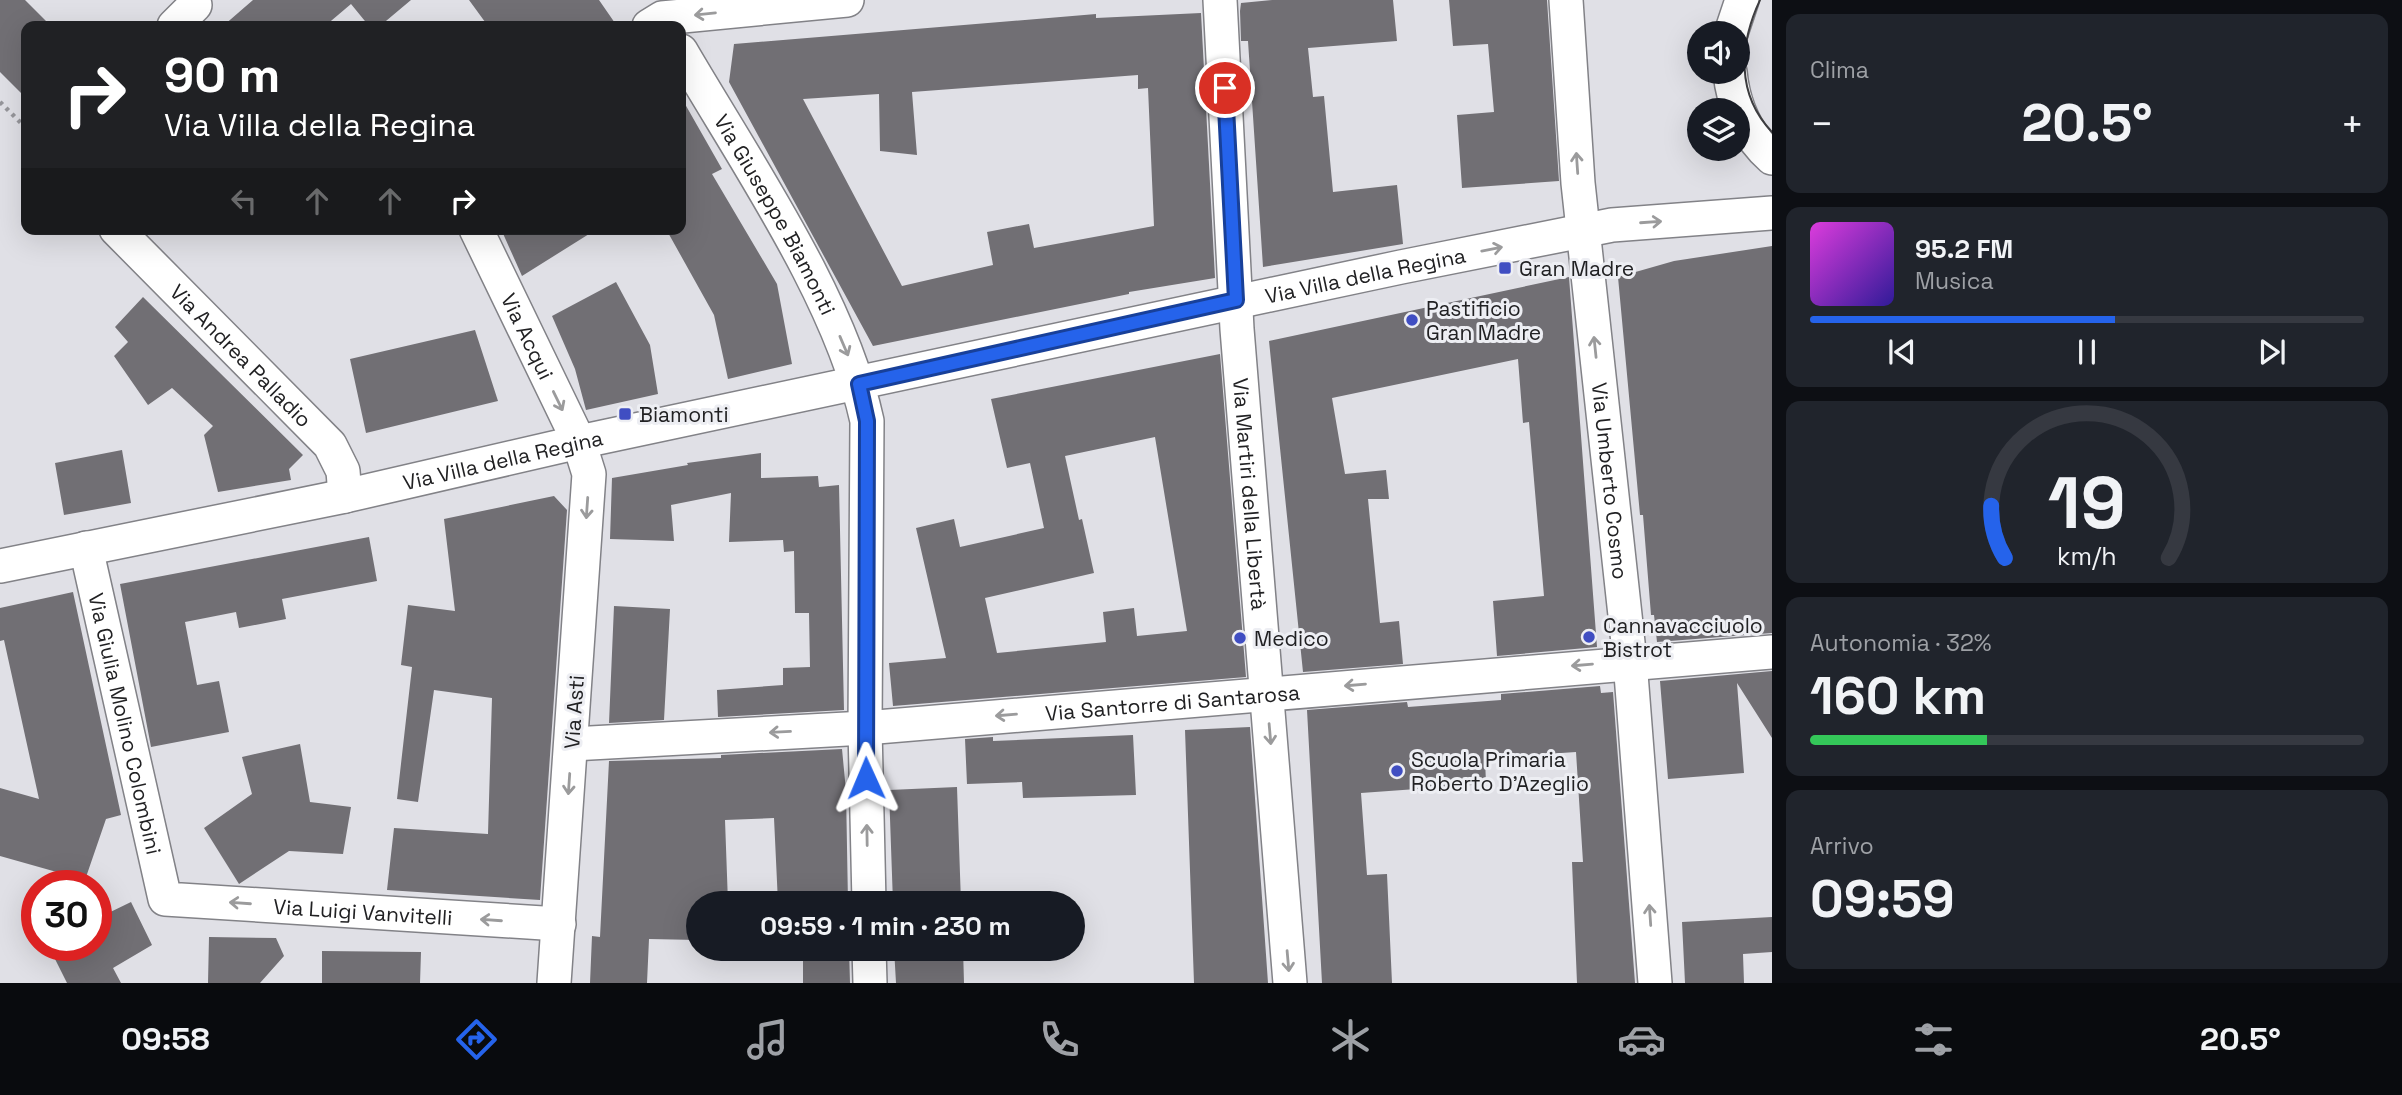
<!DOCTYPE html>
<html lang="it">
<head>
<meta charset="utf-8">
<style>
	body { margin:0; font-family:"Space Grotesk",sans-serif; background:#20242c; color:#f1f3f6; height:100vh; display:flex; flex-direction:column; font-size:26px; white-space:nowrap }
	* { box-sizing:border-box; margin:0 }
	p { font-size:23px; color:#9ea1a6 }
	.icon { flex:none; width:38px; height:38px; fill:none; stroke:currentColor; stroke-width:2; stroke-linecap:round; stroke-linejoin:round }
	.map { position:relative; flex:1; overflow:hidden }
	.details { display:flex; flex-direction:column; gap:14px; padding:14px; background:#0d0f14; width:630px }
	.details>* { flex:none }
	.top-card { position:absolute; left:21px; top:21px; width:665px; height:214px; border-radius:14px; box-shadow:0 7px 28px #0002; background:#202124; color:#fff; overflow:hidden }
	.tools { position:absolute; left:1687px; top:21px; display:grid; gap:14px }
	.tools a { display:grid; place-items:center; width:63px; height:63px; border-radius:50%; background:#171b24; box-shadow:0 7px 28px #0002; font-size:35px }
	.speed { position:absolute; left:21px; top:870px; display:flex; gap:14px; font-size:35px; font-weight:700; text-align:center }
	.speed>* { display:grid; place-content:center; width:91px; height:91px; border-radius:50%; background:#171b24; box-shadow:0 7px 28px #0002; line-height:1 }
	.speed .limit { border:10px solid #d22; background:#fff; color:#111 }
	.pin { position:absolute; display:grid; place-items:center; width:60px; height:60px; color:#fff; margin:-30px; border:4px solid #fff; border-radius:50%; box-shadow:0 2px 7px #0007 }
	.me { position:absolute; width:77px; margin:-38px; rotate:359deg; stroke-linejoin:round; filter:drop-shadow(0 0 5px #0008) }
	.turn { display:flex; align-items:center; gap:24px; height:147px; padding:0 28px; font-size:32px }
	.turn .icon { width:91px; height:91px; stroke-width:2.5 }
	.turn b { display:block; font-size:49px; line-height:60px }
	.lanes { display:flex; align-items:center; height:66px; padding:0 28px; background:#0003; justify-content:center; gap:35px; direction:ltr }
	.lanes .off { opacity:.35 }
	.big { font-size:52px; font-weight:700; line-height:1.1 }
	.details .card { flex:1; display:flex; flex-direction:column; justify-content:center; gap:10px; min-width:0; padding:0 24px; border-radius:14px; background:#20242c }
	.details .dial { align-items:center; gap:0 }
	.dial svg { height:182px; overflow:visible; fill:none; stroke:#363941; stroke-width:7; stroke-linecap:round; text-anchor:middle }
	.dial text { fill:#f1f3f6; stroke:none }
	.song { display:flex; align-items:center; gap:21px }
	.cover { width:84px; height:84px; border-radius:10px; background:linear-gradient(135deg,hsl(300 70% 55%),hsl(250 70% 35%)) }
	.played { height:7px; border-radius:4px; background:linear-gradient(90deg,#2563eb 55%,#363941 55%) }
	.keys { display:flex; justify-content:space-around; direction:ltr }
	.heat { display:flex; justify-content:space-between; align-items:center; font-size:38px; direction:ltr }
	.charge { height:10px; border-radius:5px; background:linear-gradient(90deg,#34c759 32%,#363941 0) }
	.trip { position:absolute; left:686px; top:891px; width:399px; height:70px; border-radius:35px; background:#171b24; box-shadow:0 7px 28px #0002; font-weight:700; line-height:70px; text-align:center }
	.menu { display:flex; height:112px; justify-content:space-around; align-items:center; background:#090b0e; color:#9ea1a6 }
	.menu .icon { width:49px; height:49px }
	.menu .active { color:#2563eb }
	.menu b { font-size:32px; color:#f1f3f6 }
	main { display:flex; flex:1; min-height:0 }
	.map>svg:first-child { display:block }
</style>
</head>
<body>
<main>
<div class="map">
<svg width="1772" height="983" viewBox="0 0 1772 983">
	<rect width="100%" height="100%" fill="#e0e0e6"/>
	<path fill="#716f74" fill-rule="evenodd" d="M0 0H25L51 26H26V98L0 72Z
		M253 0H411L380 26H369L351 4 325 26H223Z
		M469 0H599L617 26H488Z
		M1272 0H1393L1397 41 1308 48 1313 97 1324 96 1333 192 1397 185 1403 244 1263 267 1248 41H1241L1240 11 1241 3Z
		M1449 0H1547L1559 181 1462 188 1457 115 1494 112 1488 44 1453 46Z
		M1201 13 1215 278 1129 292V294L873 346 729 82 734 44 1096 14V18ZM1138 75V89L1148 88 1154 226 1034 248 1029 224 987 232 993 265 902 286 803 99 879 94 880 151 917 155 912 92Z
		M681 97 722 169 712 174 777 284 792 364 728 379 714 315 666 229H681Z
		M501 229H597L522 276Z
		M1772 246V633L1657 642 1654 615H1651L1643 515H1640L1618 277 1674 261Z
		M1569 277 1597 647 1497 656 1493 601 1544 596 1529 422 1523 423 1518 359 1332 398 1345 474 1386 470 1389 499H1368L1380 623 1399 621 1403 664 1303 672 1269 341Z
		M616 282 650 345 658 394 586 410 575 369 552 316Z
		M143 297 303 455 289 469 291 480 218 492 204 435 213 426 172 388 148 405 114 356 128 342 115 327Z
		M475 330 498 401 366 433 350 359Z
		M1220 354 1246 677 893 706 889 663 946 658 916 528 954 519 960 547 1044 528 1030 463 1007 468 991 399ZM1155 437 1187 631 1137 636 1134 608 1103 612 1106 642 997 653 985 598 1094 573 1082 519 1079 520 1065 456Z
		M122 450 131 503 64 515 55 463Z
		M761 453V478L818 476 819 487 839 485 844 710 718 717 717 690 783 685V668L810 667 809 613H795L794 551 784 552 783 540 729 542 731 493 671 505 674 541 610 539 612 478 688 465 687 463Z
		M554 496 567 510 540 900 387 890 394 828 488 834 492 698 434 690 418 802 397 799 412 667 401 665 408 605 455 611 444 519Z
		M369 537 377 581 282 599 286 619 239 628 236 612 185 622 197 685 219 681 229 732 151 747 120 584Z
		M73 592 121 815 106 819 85 880 0 856V788L39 799 4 640 0 641V608Z
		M614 606 670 609 664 720 609 723Z
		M1772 671V738L1737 683 1744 773 1668 779 1660 681Z
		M1600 686 1601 693 1613 692 1635 983H1577L1572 862H1583L1576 752 1485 758 1486 784 1361 793 1367 875 1387 874 1392 983H1322L1307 710 1407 702 1408 707 1501 700V694Z
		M1250 727 1268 983H1194L1185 730Z
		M1133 735 1136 795 1023 798 1022 782 967 784 965 739 993 737V741Z
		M300 744 310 802 351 807 343 854 289 851 239 884 204 828 252 794 242 757Z
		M842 749 846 791 848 903H778L774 818 725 820 728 903H698V940L649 939 647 983H590L592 936 600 937 609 761 721 758V755Z
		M957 787 961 903H893L889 790Z
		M131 902 152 945 113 968 121 983H67L48 945H96V919Z
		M1772 917V952L1743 954 1744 983H1685L1682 922Z
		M209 937 276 938 284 956 260 983H208Z
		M803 948H849L850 983H803Z
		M894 948H963L964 983H896Z
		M322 951 421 952 420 983H322Z"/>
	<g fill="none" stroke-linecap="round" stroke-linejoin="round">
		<g stroke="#828287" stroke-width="36">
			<g id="minor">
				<path id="s1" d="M1220 0 1237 329 1290 983"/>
				<path id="s2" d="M1566 0 1578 183 1630 661 1655 983"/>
				<path d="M174 26 195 5"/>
				<path d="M649 26 662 18 847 0"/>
				<path d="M1731 33 1742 0"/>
				<path id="s3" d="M681 51C745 161 840 297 867 421L865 728 869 903"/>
				<path d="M1730 72C1733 105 1747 136 1772 158"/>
				<path id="s4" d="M116 229 330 445 343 471 345 496"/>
				<path id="s5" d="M476 229 579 442 589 474 554 983"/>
				<path id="s6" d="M86 548 165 899 559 924"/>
				<path id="s7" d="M0 566 345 496 579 442 1401 267 1612 225 1772 213"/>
				<path id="s8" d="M572 744 865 728 1772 652"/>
				<path d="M869 948 870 983"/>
			</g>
		</g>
		<path stroke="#96969b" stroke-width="4.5" stroke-dasharray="3.5 5" stroke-linecap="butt" d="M0 102 26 128"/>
		<use href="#minor" stroke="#fff" stroke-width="33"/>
		<path stroke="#3e3e41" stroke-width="2" d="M1760 0C1739 45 1736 94 1772 132"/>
	</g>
	<defs><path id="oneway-shaft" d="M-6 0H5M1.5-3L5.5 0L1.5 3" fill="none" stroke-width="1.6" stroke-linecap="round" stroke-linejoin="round" transform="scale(1.75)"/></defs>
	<g stroke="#9b9b9c">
		<use href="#oneway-shaft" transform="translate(705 14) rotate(174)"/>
		<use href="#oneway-shaft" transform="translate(1577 163) rotate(-94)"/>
		<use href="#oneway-shaft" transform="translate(1651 222) rotate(-4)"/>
		<use href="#oneway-shaft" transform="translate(1492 249) rotate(-11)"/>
		<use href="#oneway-shaft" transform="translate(844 346) rotate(67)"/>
		<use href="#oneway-shaft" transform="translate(1595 347) rotate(-96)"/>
		<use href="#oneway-shaft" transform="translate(558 401) rotate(64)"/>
		<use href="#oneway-shaft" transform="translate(587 508) rotate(94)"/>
		<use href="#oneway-shaft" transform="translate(1582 665) rotate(175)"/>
		<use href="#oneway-shaft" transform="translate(1355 685) rotate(175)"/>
		<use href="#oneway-shaft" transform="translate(1006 715) rotate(175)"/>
		<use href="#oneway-shaft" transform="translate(780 732) rotate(177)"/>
		<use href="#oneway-shaft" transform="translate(1270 734) rotate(85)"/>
		<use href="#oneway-shaft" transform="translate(569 784) rotate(94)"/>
		<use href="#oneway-shaft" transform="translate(867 835) rotate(-91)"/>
		<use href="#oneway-shaft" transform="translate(240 903) rotate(-176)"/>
		<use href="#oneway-shaft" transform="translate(1650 915) rotate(-94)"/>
		<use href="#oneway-shaft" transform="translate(491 920) rotate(-176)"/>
		<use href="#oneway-shaft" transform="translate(1288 961) rotate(85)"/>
	</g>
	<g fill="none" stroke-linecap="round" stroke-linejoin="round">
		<g stroke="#184099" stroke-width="18">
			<path id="route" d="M866 778 867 421 859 384 1236 300 1225 88"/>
		</g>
		<use href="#route" stroke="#2563eb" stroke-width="12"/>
	</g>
	<g fill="#404ec2" stroke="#edeef3" stroke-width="2.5">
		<rect x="1498" y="261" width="14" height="14" rx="3.5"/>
		<circle cx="1412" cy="320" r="7"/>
		<rect x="618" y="407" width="14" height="14" rx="3.5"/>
		<circle cx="1589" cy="637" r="7"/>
		<circle cx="1240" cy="638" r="7"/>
		<circle cx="1397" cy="771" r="7"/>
	</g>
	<g text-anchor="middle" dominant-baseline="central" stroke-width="6" stroke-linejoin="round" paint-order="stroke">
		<g font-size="21" fill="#212123" stroke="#edeef3">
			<text stroke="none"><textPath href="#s3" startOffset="189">Via Giuseppe Biamonti</textPath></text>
			<text stroke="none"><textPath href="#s7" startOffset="1396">Via Villa della Regina</textPath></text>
			<text stroke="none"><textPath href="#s5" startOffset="119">Via Acqui</textPath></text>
			<text stroke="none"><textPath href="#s4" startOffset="178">Via Andrea Palladio</textPath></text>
			<text stroke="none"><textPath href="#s7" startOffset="514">Via Villa della Regina</textPath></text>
			<text stroke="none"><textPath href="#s2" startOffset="483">Via Umberto Cosmo</textPath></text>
			<text stroke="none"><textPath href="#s1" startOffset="495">Via Martiri della Libertà</textPath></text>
			<text stroke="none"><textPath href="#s8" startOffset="602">Via Santorre di Santarosa</textPath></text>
			<text transform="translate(574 712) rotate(-86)">Via Asti</text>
			<text stroke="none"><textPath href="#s6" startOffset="180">Via Giulia Molino Colombini</textPath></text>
			<text stroke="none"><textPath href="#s6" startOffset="558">Via Luigi Vanvitelli</textPath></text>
		</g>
		<g font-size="21" fill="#212123" stroke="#edeef3" text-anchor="start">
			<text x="1519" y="268">Gran Madre</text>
			<text x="1426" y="308">Pastificio<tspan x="1426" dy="24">Gran Madre</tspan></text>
			<text x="639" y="414">Biamonti</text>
			<text x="1603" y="625">Cannavacciuolo<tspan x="1603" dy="24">Bistrot</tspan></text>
			<text x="1254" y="638">Medico</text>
			<text x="1411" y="759">Scuola Primaria<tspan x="1411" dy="24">Roberto D'Azeglio</tspan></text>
		</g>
	</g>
</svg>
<div class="tools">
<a><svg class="icon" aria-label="sound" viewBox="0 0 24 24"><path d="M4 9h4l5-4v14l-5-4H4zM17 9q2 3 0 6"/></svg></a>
<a><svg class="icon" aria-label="layers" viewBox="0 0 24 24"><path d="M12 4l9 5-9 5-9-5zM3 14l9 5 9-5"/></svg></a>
</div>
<div class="speed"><div class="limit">30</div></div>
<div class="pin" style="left:1225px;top:88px;background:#d93025"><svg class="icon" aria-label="arrive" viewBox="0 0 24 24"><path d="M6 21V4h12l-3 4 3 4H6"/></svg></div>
<svg class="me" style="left:866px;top:778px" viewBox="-20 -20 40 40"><path d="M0-17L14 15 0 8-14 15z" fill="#2563eb" stroke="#fff" stroke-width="4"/></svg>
<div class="trip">09:59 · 1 min · 230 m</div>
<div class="top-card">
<div class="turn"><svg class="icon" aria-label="right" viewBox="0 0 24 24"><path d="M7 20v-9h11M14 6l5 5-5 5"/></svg><div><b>90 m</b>Via Villa della Regina</div></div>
<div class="lanes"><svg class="icon off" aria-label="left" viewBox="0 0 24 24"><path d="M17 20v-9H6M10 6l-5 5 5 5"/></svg><svg class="icon off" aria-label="ahead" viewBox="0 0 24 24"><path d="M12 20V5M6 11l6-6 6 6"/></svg><svg class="icon off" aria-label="ahead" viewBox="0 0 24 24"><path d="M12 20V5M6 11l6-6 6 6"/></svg><svg class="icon" aria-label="right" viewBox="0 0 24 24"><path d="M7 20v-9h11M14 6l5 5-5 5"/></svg></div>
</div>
</div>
<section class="details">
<div class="card"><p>Clima</p>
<div class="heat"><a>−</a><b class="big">20.5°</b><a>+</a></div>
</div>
<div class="card">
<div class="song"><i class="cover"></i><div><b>95.2 FM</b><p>Musica</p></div></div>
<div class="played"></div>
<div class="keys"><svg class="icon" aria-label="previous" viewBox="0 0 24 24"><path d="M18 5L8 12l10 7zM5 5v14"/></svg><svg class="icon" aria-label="pause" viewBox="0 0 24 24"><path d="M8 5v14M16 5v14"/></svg><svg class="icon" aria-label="next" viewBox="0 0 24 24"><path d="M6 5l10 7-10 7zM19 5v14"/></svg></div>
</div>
<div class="card dial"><svg viewBox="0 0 100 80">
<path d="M14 69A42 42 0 1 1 86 69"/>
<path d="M14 69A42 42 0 0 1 8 46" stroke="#2563eb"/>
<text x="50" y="56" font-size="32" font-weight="700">19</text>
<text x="50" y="72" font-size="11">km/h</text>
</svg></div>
<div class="card"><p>Autonomia · 32%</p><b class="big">160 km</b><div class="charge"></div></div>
<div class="card"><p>Arrivo</p><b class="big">09:59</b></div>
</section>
</main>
<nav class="menu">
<b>09:58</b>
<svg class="icon active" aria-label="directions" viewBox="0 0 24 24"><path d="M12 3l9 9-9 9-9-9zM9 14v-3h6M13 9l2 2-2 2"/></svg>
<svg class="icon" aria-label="music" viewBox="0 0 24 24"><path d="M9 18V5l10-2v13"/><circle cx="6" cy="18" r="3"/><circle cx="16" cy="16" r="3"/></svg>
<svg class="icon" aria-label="phone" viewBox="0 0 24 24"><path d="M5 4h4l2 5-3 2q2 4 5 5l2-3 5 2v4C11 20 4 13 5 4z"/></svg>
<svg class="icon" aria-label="climate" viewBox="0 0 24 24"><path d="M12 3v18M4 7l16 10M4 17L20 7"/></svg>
<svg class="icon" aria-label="car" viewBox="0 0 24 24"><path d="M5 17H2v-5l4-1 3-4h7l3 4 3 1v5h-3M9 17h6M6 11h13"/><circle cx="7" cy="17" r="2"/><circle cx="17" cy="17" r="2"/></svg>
<svg class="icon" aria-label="filters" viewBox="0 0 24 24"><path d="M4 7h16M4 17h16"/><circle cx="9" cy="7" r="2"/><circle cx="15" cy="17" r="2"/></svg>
<b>20.5°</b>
</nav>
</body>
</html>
